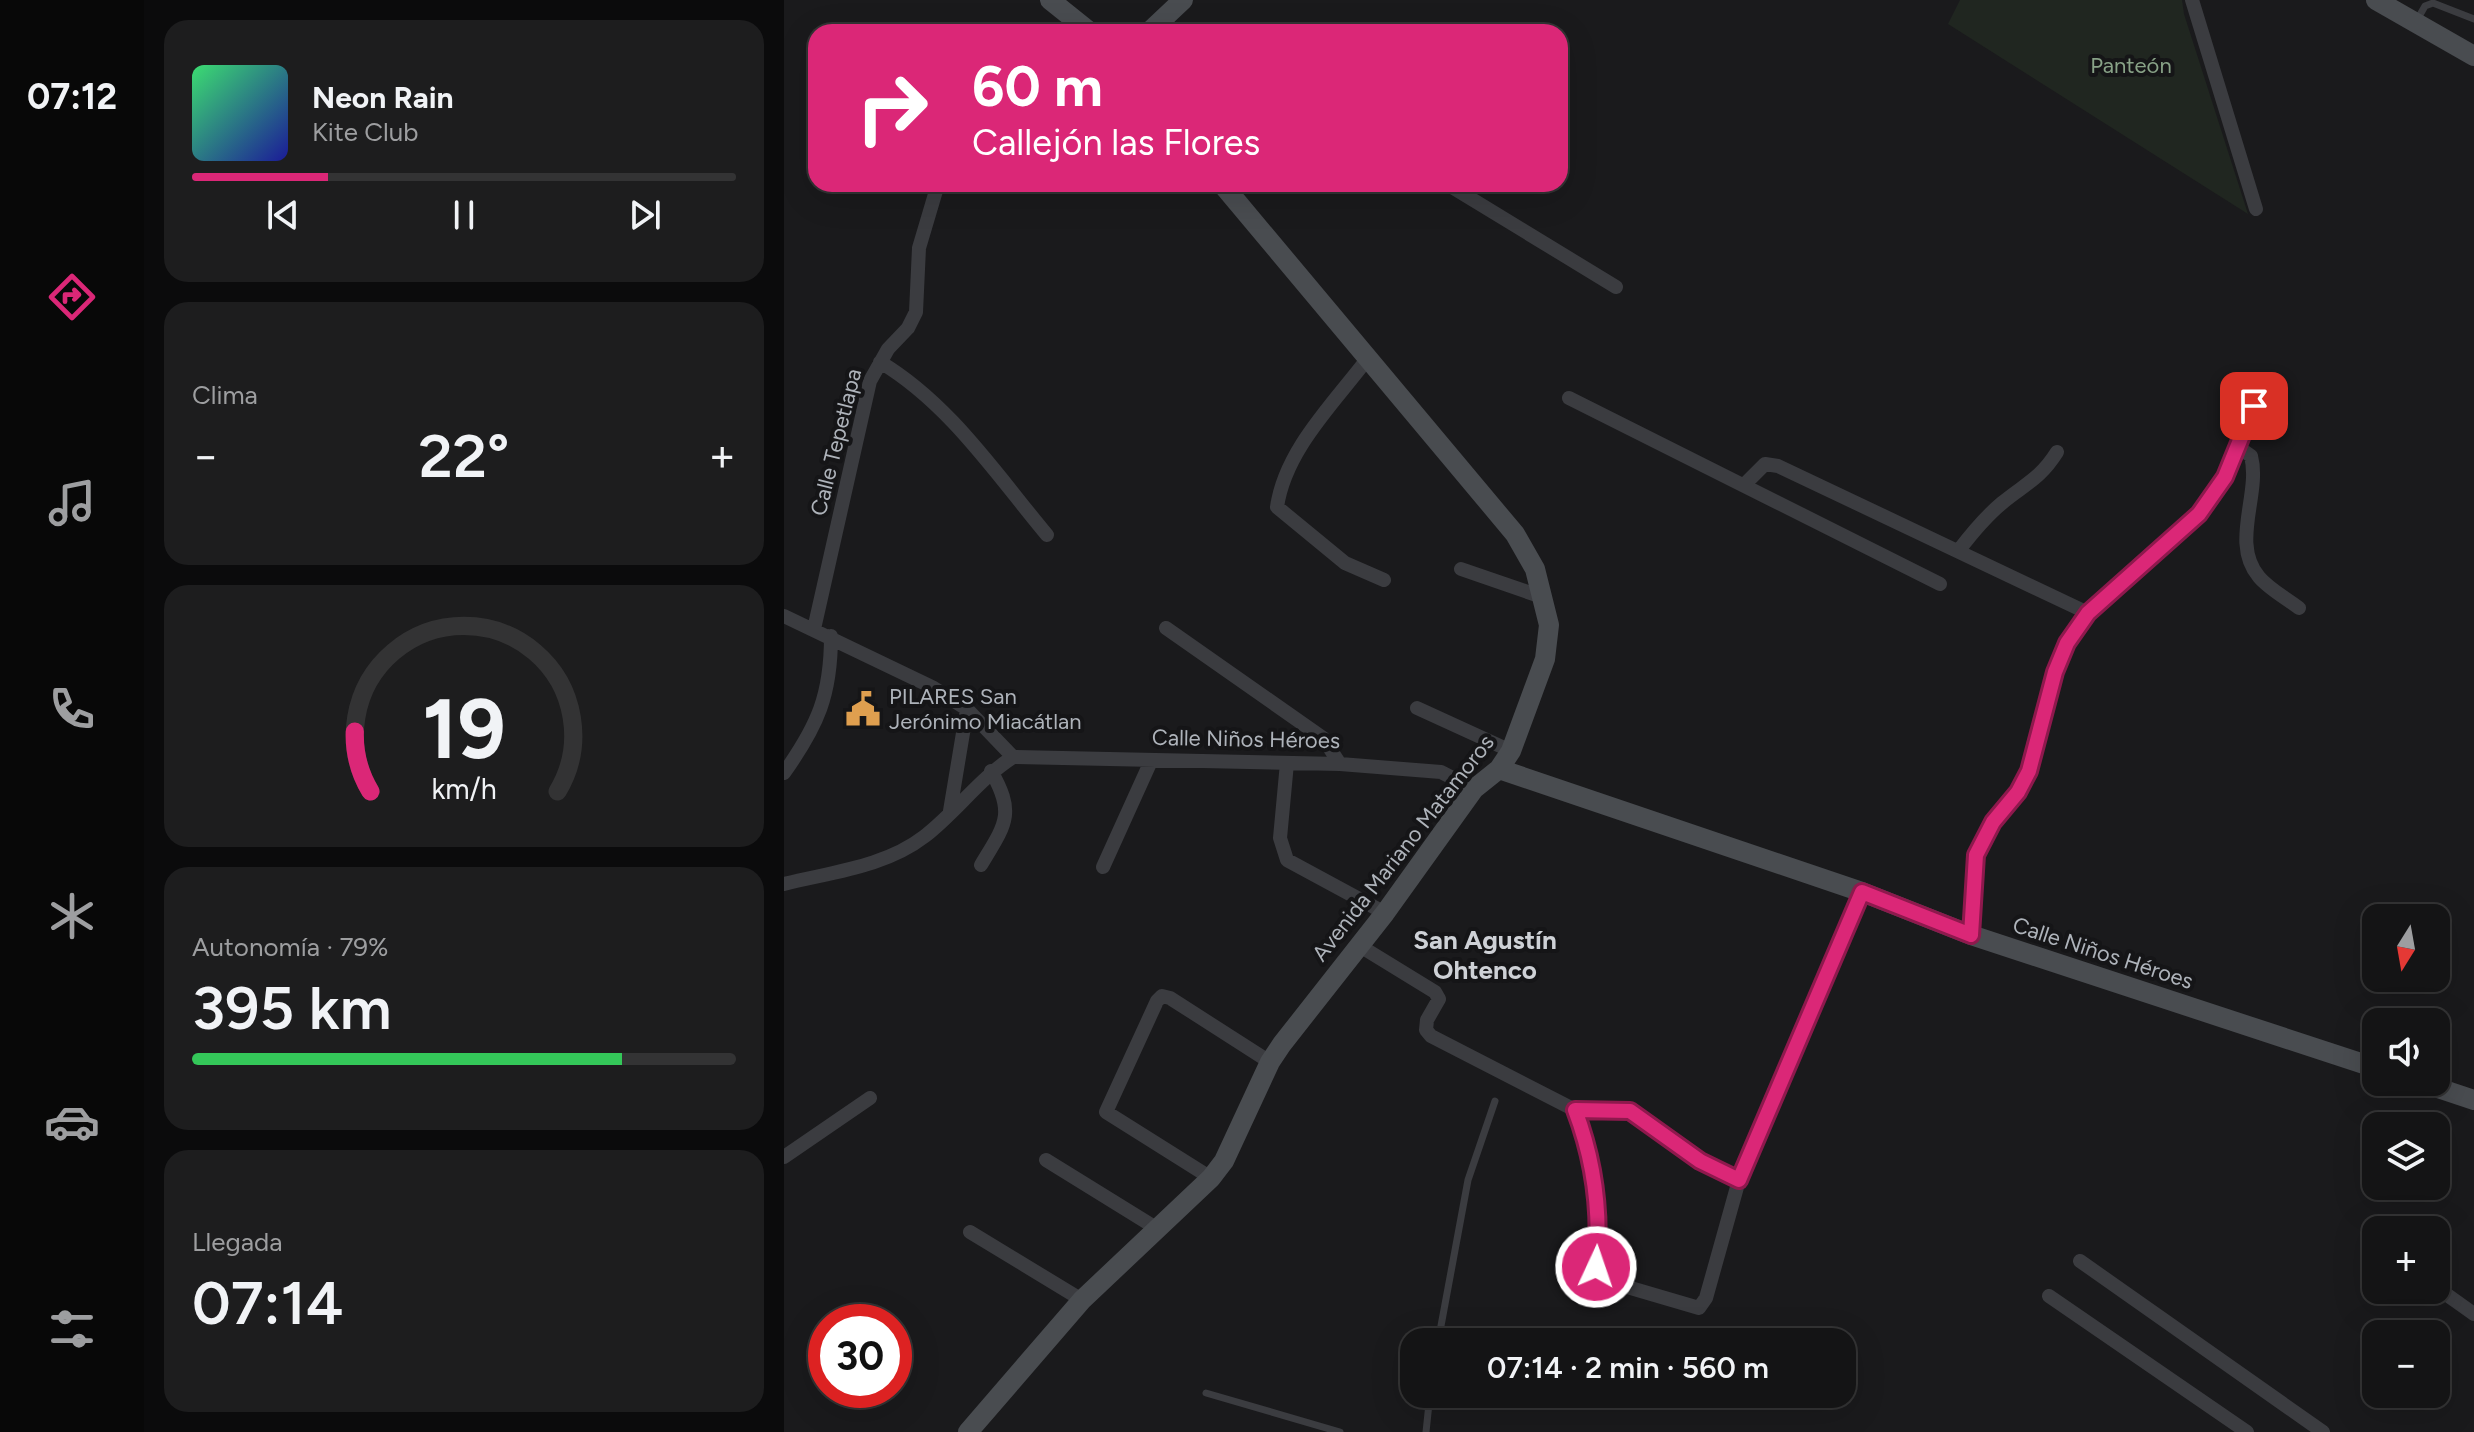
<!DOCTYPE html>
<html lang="es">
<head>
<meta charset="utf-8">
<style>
	body { margin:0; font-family:Figtree,sans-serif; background:#1d1d1e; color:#f1f3f6; height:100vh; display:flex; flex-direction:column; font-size:30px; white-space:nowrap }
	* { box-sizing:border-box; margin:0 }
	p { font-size:26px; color:#9d9ea0 }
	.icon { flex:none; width:44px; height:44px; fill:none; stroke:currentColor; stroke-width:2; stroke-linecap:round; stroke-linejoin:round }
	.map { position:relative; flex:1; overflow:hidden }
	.panel { display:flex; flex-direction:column; gap:20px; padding:20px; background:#0b0b0c; width:640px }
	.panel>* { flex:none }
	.top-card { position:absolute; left:24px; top:24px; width:760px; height:168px; border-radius:24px; box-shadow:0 8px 32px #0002,0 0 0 2px #333334; background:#db2777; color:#fff; overflow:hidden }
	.needle { width:52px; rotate:191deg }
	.buttons { position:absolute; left:1578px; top:904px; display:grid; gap:16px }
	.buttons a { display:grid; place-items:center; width:88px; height:88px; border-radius:16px; background:#141415; box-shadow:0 8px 32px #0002,0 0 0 2px #333334; font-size:40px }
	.speed { position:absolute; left:24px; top:1304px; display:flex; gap:16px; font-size:40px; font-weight:700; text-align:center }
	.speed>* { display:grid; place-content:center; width:104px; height:104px; border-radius:50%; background:#141415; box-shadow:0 8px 32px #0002,0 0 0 2px #333334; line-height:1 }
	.speed .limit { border:12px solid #d22; background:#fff; color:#111 }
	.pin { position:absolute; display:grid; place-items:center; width:68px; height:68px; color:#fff; margin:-34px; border-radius:16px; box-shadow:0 4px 12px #0006 }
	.me { position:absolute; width:88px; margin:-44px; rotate:3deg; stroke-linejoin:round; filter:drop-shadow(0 0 6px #0008) }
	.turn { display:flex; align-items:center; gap:28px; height:168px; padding:0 32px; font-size:36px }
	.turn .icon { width:104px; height:104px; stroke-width:2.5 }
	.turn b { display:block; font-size:56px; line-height:68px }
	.big { font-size:60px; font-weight:600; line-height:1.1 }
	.panel .card { flex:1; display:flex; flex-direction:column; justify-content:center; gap:12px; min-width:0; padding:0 28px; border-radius:24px; background:#1d1d1e }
	.panel .dial { align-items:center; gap:0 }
	.dial svg { height:208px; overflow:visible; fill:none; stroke:#333334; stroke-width:7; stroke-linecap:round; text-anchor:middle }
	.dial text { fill:#f1f3f6; stroke:none }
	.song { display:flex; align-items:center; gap:24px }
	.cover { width:96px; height:96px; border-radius:12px; background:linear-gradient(135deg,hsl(140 70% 55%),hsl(240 70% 35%)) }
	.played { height:8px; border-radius:4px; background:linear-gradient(90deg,#db2777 25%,#333334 25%) }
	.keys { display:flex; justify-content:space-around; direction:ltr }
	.heat { display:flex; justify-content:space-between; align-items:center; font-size:44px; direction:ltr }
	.charge { height:12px; border-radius:6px; background:linear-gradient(90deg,#34c759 79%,#333334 0) }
	.trip { position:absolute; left:616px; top:1328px; width:456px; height:80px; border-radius:24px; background:#141415; box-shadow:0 8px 32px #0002,0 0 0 2px #333334; font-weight:600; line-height:80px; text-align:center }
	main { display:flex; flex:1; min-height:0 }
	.menu { display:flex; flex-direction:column; width:144px; justify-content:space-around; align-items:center; background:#080808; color:#9d9ea0 }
	.menu .icon { width:56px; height:56px }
	.menu .on { color:#db2777 }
	.menu b { font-size:36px; color:#f1f3f6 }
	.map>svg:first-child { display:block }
</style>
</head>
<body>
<main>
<nav class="menu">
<b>07:12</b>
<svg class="icon on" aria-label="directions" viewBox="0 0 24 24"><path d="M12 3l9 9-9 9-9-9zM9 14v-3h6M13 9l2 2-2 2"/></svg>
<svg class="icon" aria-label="music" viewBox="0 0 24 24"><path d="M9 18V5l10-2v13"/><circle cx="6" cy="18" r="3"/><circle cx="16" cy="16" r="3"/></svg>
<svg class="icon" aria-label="phone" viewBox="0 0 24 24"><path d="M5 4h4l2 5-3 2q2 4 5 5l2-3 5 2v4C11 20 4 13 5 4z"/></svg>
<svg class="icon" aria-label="climate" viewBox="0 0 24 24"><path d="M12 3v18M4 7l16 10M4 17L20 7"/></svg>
<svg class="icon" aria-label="car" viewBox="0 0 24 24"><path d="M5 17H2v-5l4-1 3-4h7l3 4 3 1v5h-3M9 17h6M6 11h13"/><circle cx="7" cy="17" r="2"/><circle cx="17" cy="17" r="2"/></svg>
<svg class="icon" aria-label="filters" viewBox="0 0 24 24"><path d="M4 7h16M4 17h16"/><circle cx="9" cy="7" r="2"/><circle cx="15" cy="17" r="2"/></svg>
</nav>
<section class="panel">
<div class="card">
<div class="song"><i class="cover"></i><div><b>Neon Rain</b><p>Kite Club</p></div></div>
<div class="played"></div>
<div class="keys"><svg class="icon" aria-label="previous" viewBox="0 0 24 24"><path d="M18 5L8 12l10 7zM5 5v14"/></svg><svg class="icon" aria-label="pause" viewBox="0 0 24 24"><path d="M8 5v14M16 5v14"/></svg><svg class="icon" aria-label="next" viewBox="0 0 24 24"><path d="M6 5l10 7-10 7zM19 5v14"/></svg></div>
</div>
<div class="card"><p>Clima</p>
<div class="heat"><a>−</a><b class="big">22°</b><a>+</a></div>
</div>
<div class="card dial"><svg viewBox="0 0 100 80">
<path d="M14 69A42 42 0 1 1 86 69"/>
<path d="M14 69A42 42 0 0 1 8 46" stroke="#db2777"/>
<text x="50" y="56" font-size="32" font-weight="700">19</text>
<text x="50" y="72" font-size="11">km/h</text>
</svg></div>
<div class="card"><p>Autonomía · 79%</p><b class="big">395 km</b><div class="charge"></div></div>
<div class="card"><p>Llegada</p><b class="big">07:14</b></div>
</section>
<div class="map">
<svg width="1690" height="1432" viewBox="0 0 1690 1432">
	<rect width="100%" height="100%" fill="#1a1a1c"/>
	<path fill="#202620" d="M1176 0H1398L1400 14 1464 214 1164 24Z"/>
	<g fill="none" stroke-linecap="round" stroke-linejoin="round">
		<path stroke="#3b3c40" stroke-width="7" d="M1633 20 1641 6 1649 3 1690 19
			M654 1342 684 1180 711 1101
			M422 1393 556 1432
			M642 1432 646 1394"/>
		<path stroke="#3b3c40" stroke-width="14" d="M1408 0 1472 209
			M376 22 395 32
			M663 184 832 287
			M584 358C550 403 501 450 493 507L561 563 600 580
			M96 362C165 403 212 474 263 535
			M785 398 1156 584
			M1454 447 1467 456C1477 494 1446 543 1475 577 1485 589 1502 598 1515 608
			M960 485 981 464 994 466 1304 613
			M1175 550C1188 533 1201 517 1218 503 1241 484 1256 479 1273 452
			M677 569 761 598
			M0 616 148 687 183 709 229 757
			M382 628 539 738 556 764
			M30 629 86 381 104 349 124 328 132 312 135 248 154 184
			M633 708 727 751
			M229 757 556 764 657 772 690 789
			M503 763 496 838 503 860 601 913
			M0 773C34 725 47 695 47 636
			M166 811 183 709
			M197 865C221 825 232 814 207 771
			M319 867 367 761
			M0 884C48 872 101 867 141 836 173 811 195 779 229 757
			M1187 935 1192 855 1209 822 1234 792 1245 771 1271 672 1283 643 1304 613 1415 514 1441 477 1478 386
			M576 946 651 992 655 999 643 1020 642 1030 647 1036 791 1110
			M0 1157 86 1098
			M262 1160 372 1228
			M427 1178 322 1112 373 1001 378 996 386 998 486 1062
			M955 1180 916 1161 846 1111 791 1110C805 1149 815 1194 815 1235 815 1251 811 1264 816 1279L915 1308 922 1298 955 1180 1013 1038 1078 892
			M186 1232 298 1300
			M1589 1241 1592 1243
			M1296 1261 1539 1432
			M1652 1287 1690 1314
			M1265 1296 1463 1432"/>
		<path stroke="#494c50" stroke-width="20" d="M266 0 306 32
			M1592 0 1690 56
			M365 32 399 0
			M715 769 1078 892 1187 935 1592 1068
			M1636 1082 1690 1100
			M184 1432 298 1300 427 1178 440 1161 486 1062 498 1044 601 913 690 789 715 769 727 751 761 659 765 625 751 569 731 534 438 184"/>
	</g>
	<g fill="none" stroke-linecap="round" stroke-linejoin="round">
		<g stroke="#8e194d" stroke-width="20">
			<path id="route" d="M812 1267C817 1215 810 1160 791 1110L846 1111 916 1161 955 1180 1078 892 1187 935 1192 855 1209 822 1234 792 1245 771 1271 672 1283 643 1304 613 1415 514 1441 477 1470 406"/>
		</g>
		<use href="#route" stroke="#db2777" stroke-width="14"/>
	</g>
	<defs>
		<g id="civic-bare" transform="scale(2.76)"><path d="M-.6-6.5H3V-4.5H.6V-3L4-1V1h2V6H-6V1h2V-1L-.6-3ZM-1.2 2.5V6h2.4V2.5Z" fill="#df9f4f" stroke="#151517" stroke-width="2.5" paint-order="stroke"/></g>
	</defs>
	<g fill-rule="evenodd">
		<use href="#civic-bare" x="79" y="709"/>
	</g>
	<g text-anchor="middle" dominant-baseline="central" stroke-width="8" stroke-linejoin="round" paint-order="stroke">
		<g font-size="22" fill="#88a287" stroke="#151517">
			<text x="1347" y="65">Panteón</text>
		</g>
		<g font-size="22" fill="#aeb3ba" stroke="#151517">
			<text transform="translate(52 442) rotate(-76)">Calle Tepetlapa</text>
			<text transform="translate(462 739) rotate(1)">Calle Niños Héroes</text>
			<text transform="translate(619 848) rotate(-52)">Avenida Mariano Matamoros</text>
			<text transform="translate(1319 953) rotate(18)">Calle Niños Héroes</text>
		</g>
		<g font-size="22" fill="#aeb3ba" stroke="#151517" text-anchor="start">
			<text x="105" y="696">PILARES San<tspan x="105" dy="25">Jerónimo Miacátlan</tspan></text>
		</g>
		<g font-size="26" font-weight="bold" fill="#ced1d6" stroke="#151517">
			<text x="701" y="940">San Agustín<tspan x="701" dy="30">Ohtenco</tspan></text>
		</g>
	</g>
</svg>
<div class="buttons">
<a><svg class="needle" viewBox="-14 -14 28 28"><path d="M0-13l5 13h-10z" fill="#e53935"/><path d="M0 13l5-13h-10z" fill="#9d9ea0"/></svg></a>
<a><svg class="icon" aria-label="sound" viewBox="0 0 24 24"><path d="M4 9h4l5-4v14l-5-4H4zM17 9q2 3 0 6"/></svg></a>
<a><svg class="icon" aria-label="layers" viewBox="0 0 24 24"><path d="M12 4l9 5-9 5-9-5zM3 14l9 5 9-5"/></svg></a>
<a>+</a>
<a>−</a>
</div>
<div class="speed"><div class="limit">30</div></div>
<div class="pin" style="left:1470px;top:406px;background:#d93025"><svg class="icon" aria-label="arrive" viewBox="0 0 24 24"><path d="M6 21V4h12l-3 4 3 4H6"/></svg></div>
<svg class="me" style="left:812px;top:1267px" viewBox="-20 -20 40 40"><circle r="17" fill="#db2777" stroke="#fff" stroke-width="3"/><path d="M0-11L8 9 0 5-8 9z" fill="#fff"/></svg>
<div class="trip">07:14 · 2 min · 560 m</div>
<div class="top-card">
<div class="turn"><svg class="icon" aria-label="right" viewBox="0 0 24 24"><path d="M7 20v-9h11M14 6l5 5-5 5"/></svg><div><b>60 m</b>Callejón las Flores</div></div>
</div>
</div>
</main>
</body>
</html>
